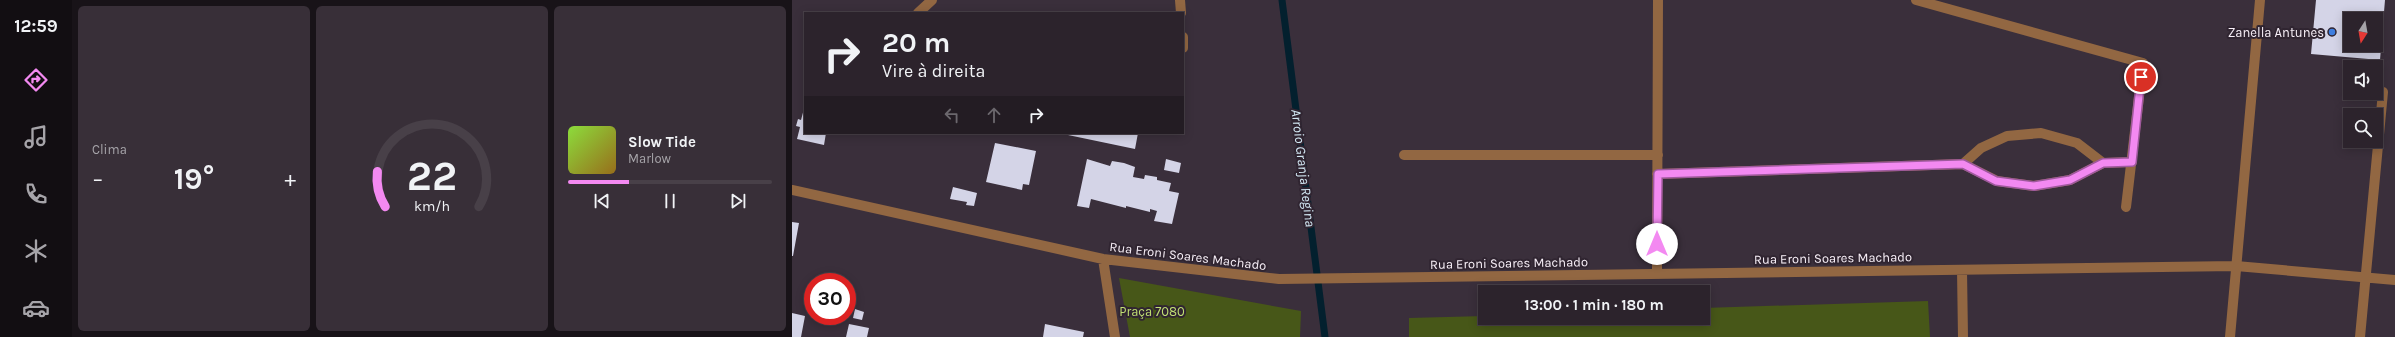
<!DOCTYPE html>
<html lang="pt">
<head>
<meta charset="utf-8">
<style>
	body { margin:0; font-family:Karla,sans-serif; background:#382f38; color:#f1f3f6; height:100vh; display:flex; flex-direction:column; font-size:15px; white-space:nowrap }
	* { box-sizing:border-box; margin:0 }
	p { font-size:13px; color:#a6a4a9 }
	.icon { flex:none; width:22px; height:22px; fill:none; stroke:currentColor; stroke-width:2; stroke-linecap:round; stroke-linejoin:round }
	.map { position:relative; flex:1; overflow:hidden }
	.sheet { display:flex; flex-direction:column; gap:6px; padding:6px; background:#181318; width:720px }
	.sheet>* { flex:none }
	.hud { position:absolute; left:12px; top:12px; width:380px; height:122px; border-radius:0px; box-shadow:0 2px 10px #0003,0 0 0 1px #484048; background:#2c232c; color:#f1f3f6; overflow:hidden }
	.needle { width:26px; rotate:191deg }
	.tools { position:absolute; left:1551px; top:12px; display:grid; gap:8px }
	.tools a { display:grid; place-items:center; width:40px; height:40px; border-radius:0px; background:#2c232c; box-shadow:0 2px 10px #0003,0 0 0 1px #484048; font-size:20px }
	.speed { position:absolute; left:12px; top:273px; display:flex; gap:8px; font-size:20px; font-weight:700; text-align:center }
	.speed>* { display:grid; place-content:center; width:52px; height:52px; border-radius:50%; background:#2c232c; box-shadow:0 2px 10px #0003,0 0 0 1px #484048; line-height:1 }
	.speed .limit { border:6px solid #d22; background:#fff; color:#111 }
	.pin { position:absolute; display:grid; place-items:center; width:34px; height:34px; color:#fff; margin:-17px; border:2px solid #fff; border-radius:50%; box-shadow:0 1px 4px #0007 }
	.me { position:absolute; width:44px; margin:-22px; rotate:0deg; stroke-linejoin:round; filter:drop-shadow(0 0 3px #0008) }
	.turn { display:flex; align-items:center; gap:14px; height:84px; padding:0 12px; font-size:18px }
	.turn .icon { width:52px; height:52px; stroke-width:2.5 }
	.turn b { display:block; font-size:28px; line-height:34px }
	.lanes { display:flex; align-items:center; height:38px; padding:0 12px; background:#0003; justify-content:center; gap:20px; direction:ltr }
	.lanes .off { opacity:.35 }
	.big { font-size:30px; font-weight:700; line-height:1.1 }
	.sheet .card { flex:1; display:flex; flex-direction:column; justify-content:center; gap:6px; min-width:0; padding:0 14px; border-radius:6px; background:#382f38 }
	.sheet .dial { align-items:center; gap:0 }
	.dial svg { height:104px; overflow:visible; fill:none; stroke:#484048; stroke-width:7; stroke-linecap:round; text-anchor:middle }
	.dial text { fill:#f1f3f6; stroke:none }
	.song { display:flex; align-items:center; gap:12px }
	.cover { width:48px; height:48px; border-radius:6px; background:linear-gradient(135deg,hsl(90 70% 55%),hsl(40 70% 35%)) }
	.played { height:4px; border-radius:2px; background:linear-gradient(90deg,#f389f1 30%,#484048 30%) }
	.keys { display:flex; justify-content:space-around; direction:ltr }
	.heat { display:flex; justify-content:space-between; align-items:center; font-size:22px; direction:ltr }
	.sheet .tiles { flex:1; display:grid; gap:6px; grid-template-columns:repeat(3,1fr) }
	.trip { position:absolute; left:686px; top:285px; width:232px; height:40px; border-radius:0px; background:#2c232c; box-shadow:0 2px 10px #0003,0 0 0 1px #484048; font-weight:700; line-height:40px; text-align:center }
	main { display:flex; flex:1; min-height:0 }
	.menu { display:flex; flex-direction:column; width:72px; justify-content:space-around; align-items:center; background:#120e12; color:#a6a4a9 }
	.menu .icon { width:28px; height:28px }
	.menu .active { color:#f389f1 }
	.menu b { font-size:18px; color:#f1f3f6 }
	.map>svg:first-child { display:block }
</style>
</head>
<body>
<main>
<nav class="menu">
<b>12:59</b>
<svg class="icon active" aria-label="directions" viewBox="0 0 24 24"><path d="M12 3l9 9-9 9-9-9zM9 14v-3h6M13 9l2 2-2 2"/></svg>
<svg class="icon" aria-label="music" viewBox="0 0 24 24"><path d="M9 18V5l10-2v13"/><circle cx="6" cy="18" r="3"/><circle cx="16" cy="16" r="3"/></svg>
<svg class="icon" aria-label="phone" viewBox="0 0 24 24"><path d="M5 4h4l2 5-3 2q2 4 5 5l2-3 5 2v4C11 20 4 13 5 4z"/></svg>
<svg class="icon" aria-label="climate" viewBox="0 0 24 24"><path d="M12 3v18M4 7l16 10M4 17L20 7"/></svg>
<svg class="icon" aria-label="car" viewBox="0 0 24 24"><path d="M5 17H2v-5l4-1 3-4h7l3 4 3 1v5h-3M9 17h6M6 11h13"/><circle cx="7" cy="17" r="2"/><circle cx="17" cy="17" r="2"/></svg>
</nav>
<section class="sheet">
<div class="tiles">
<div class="card"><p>Clima</p>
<div class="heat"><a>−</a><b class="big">19°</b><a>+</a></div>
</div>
<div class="card dial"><svg viewBox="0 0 100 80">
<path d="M14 69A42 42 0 1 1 86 69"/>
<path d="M14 69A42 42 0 0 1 8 42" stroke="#f389f1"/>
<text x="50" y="56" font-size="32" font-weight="700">22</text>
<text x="50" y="72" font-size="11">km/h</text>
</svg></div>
<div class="card">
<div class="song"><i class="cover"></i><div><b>Slow Tide</b><p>Marlow</p></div></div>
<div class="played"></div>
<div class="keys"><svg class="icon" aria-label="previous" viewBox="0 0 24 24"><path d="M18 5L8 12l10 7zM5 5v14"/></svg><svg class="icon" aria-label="pause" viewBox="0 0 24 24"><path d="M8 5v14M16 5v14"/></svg><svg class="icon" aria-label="next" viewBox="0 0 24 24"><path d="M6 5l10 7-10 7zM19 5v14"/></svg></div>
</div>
</div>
</section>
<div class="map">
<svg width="1603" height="337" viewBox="0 0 1603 337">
	<rect width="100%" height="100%" fill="#3a2f3b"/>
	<path fill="#475718" d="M327 278 509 311 508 337H338Z
		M1136 301 1138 337H617V318L693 316V318H911V308Z"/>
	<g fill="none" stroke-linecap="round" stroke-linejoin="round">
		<path stroke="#03202e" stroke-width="7" d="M490 0 533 337"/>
	</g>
	<path fill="#d4d4e7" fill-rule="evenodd" d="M1524 0H1593L1588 60 1519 54ZM1558 19H1584V45H1558Z
		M13 105V133H34L32 145 5 139 8 127 4 126 6 119 9 120Z
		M277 133H346L343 149 276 135Z
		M203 143 244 151 237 185 231 184 230 190 194 182Z
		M295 159 318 166 320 161 332 163 343 167 341 177 352 179 353 175 365 177V180L379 183 377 191 387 193 380 224 362 221 365 211 358 209V212L334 206V208L299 199 297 208 285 206Z
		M374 159 389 163 387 173 372 170Z
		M161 187 185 193 182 206 174 205 175 202 158 199Z
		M0 222 7 223 1 256H0Z
		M63 309 72 312 70 320 61 318Z
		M0 313 13 316 9 337H0Z
		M57 324 77 328 75 337H54Z
		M253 324 292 332 291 337H251Z"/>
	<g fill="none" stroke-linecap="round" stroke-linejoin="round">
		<path stroke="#926742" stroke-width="10" d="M388 0 389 13
			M1124 0 1351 63 1334 207
			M126 13 140 0
			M391 37V48
			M612 155H866
			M1171 164 1189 148 1215 136 1249 133 1285 143 1311 163
			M865 174 1171 164 1205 181 1242 186 1278 180 1311 163 1340 162
			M0 190 311 259 487 279 1444 266 1603 280
			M311 259 323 337
			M1170 270 1171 337
			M865 273 866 0
			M1438 337 1468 0
			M1568 337 1591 92"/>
	</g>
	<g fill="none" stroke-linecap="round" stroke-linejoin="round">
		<g stroke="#9e599d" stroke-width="10">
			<path id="route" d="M865 244 866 174 1171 164 1204 181 1242 186 1278 180 1311 163 1340 162 1349 77"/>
		</g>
		<use href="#route" stroke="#f389f1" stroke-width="7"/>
	</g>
	<circle fill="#3f7fe0" stroke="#302531" stroke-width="1.5" cx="1540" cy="32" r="4"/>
	<g text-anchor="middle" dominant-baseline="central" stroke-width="4" stroke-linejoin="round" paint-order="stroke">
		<g font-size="13" fill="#f8f0f8" stroke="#302531" text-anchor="end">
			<text x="1532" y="32">Zanella Antunes</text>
		</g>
		<g font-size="13" fill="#f8f0f8" stroke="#302531">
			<text transform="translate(396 256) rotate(7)">Rua Eroni Soares Machado</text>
			<text transform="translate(1041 258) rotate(-1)">Rua Eroni Soares Machado</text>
			<text transform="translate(717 263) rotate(-1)">Rua Eroni Soares Machado</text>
		</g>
		<g font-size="13" fill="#c0df73" stroke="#302531">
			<text x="360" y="311">Praça 7080</text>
		</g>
		<g font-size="14" font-style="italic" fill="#d2e7f3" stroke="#302531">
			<text transform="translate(511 168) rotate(83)">Arroio Granja Regina</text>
		</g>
	</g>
</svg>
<div class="tools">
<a><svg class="needle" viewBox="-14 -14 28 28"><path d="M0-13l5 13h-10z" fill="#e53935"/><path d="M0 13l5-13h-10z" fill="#a6a4a9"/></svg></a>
<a><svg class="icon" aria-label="sound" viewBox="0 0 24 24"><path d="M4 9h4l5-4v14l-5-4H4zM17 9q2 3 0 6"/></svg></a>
<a><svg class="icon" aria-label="search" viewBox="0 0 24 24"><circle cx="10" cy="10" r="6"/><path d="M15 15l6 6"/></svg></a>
</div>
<div class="speed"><div class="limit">30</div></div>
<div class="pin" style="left:1349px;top:77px;background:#d93025"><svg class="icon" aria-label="arrive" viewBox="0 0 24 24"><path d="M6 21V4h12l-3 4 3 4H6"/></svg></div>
<svg class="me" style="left:865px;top:244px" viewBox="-20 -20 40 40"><circle r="19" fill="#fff"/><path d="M0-13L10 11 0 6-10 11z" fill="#f389f1"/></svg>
<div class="trip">13:00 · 1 min · 180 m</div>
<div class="hud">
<div class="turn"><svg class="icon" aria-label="right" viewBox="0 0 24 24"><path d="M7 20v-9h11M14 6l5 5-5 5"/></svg><div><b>20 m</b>Vire à direita</div></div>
<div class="lanes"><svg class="icon off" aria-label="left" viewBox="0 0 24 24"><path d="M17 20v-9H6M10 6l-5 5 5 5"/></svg><svg class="icon off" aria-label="ahead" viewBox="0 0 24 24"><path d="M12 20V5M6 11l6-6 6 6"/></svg><svg class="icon" aria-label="right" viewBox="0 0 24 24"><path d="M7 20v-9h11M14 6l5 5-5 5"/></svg></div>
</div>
</div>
</main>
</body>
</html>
